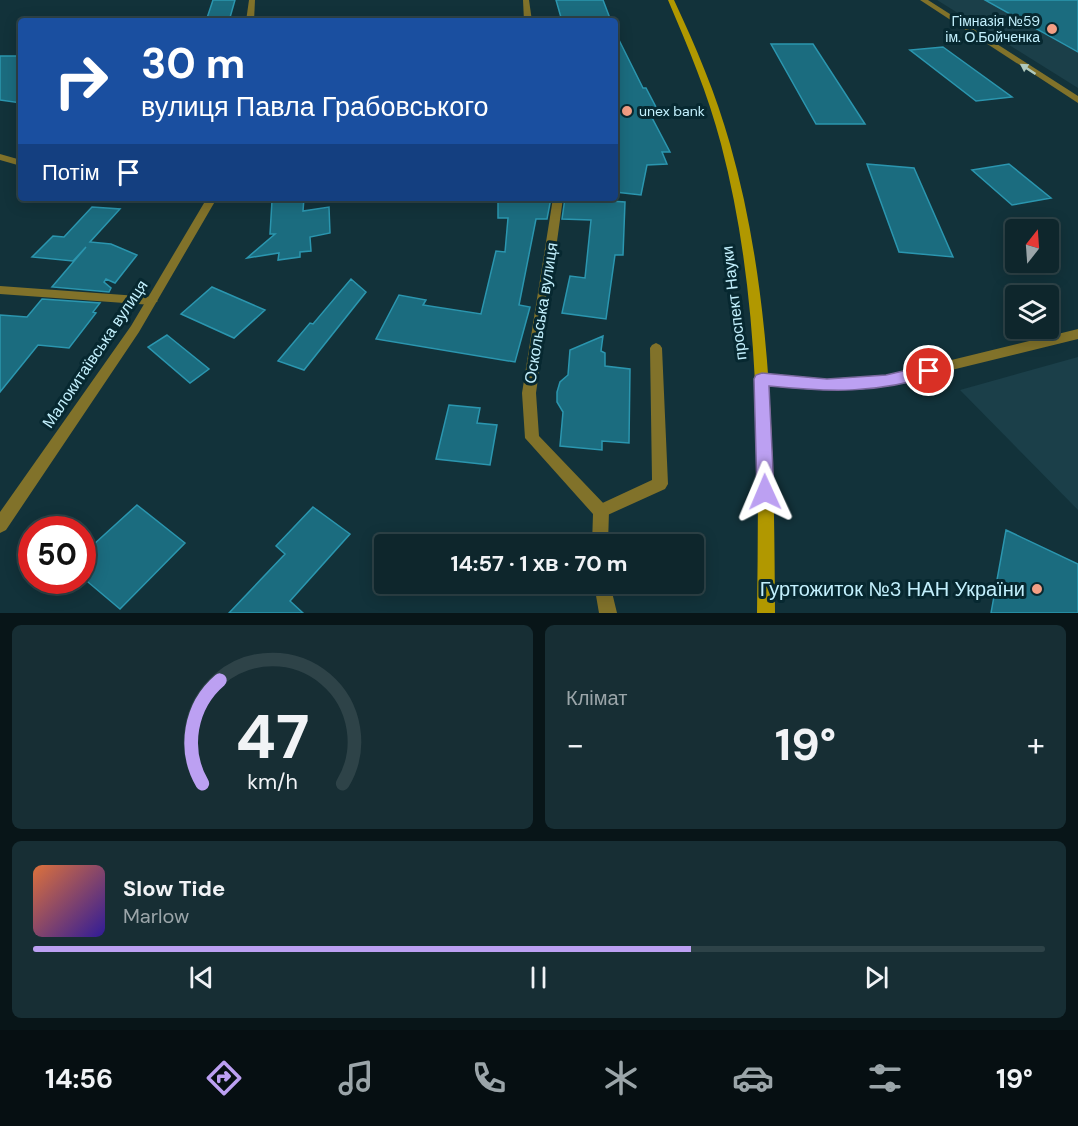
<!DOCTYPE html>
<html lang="uk">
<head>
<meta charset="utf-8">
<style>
	body { margin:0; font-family:"DM Sans",sans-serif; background:#172e34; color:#f1f3f6; height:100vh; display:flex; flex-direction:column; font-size:22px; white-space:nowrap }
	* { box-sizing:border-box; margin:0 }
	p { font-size:20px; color:#9ba5a9 }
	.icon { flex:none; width:33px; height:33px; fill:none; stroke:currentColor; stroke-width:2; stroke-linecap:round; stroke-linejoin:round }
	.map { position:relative; height:613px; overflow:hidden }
	.details { display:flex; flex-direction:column; gap:12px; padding:12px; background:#081518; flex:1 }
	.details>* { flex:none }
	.guide { position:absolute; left:18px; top:18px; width:600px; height:183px; border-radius:6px; box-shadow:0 3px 15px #0003,0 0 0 2px #2e4348; background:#1a4fa0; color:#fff; overflow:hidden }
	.needle { width:39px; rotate:17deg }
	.buttons { position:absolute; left:1005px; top:219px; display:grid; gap:12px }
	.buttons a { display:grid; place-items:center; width:54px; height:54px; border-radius:6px; background:#0e262c; box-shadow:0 3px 15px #0003,0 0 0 2px #2e4348; font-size:30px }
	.speed { position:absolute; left:18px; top:516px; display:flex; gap:12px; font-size:30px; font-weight:700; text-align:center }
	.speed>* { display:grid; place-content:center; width:78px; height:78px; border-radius:50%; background:#0e262c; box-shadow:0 3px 15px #0003,0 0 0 2px #2e4348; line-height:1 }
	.speed .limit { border:9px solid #d22; background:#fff; color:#111 }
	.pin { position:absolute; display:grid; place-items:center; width:51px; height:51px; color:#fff; margin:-26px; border:3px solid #fff; border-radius:50%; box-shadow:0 2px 6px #0007 }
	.me { position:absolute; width:66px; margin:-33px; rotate:359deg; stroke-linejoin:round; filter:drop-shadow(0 0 4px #0008) }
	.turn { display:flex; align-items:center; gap:21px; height:126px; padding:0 24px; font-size:27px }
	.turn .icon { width:78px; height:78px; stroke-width:2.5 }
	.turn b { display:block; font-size:42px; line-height:51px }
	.then { display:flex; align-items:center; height:57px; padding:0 24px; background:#0003; gap:12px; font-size:22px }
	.big { font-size:45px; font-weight:700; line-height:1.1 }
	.details .tile { flex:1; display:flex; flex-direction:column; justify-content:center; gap:9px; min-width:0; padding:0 21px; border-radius:9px; background:#172e34 }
	.details .dial { align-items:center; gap:0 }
	.dial svg { height:156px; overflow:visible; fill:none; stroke:#2e4348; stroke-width:7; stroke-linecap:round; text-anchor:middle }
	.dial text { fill:#f1f3f6; stroke:none }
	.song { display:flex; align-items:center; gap:18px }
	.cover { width:72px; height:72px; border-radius:9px; background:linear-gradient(135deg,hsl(20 70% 55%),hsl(250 70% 35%)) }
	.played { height:6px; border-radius:3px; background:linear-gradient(90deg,#bca0f2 65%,#2e4348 65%) }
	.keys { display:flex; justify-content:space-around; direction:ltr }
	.heat { display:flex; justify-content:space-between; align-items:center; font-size:33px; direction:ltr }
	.details .tiles { flex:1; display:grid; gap:12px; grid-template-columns:1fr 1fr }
	.tile:last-child { grid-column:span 2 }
	.trip { position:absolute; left:374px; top:534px; width:330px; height:60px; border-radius:6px; background:#0e262c; box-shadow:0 3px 15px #0003,0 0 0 2px #2e4348; font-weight:700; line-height:60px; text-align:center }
	.tabs { display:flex; height:96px; justify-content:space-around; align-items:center; background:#060f12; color:#9ba5a9 }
	.tabs .icon { width:42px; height:42px }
	.tabs .active { color:#bca0f2 }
	.tabs b { font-size:27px; color:#f1f3f6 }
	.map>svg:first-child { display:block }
</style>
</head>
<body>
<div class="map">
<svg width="1078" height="613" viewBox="0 0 1078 613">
	<rect width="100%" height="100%" fill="#12323a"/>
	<path fill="#1b3f49" d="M937 0H1078V88Z
		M1078 357V510L960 390Z"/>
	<path fill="#1b6c7f" stroke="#2b96af" stroke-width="1.5" d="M213 0H235L229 21H206Z
		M556 0H603L611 21H562Z
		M985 0H1078V52Z
		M615 32 643 88H646L658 111 649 112 670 152H662L667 164 647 165 641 195 615 192Z
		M771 44H813L865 124H816Z
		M943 47 1012 97 976 101 910 50Z
		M0 56H21V103L0 100Z
		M867 164 914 168 953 257 899 252Z
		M1009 164 1051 198 1012 205 972 170Z
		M292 198H304L303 211 329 207 330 233 310 237 311 251 300 252V257L278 260 279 253 247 258 275 234H270L272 201Z
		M498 198H551L547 219H536L519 305 530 307 515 362 376 339 399 295 426 300 423 305 481 314 496 251 505 252 508 218H498Z
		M565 198 625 202 623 255H615L606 319 562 313 570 276 585 278 591 220 562 219Z
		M92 207 120 209 90 242 111 244 137 255 115 283 106 279 104 282 111 288 109 292 52 287 86 247 73 261 32 257 53 236 64 237Z
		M351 279 366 292 304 370 278 361 310 323 313 324Z
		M212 287 265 310 234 338 181 314Z
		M42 299 100 303 93 312 96 313 69 348 38 345 0 392V315L27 317Z
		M167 335 209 369 190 383 148 347Z
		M603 336 601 351 605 353V366L630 369 629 443 602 441V450L560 446 563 412 557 402V392L560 382 568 375 570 350Z
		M449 405 480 408 477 423 497 425 490 465 436 459Z
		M137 505 185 543 120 609 82 577V555Z
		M313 507 350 534 290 601 303 613H229L285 554 276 546Z
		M1006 530 1078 564V613H991Z"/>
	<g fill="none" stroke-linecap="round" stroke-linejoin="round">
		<path fill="#81722a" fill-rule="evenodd" d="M0 286 152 297 158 301 152 305 0 294Z
			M656 343 660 345 662 348 668 484 665 489 601 518 596 516 593 511 596 506 652 480 650 348 652 345Z"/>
		<path fill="#81722a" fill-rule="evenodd" d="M249 0H255L254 21H246Z
			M523 0H529L532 21H524Z
			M920 0H928L1078 96V103Z
			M0 154 21 160V166L0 160Z
			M207 198H217L139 332 6 530 0 533V512L131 326Z
			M553 198H563L536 393 539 436 606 506 609 511 608 544H592L593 514 525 438 522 393Z
			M1078 329V339L886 386 827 390 762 384 757 383 755 379 757 375 762 374 827 380 886 376Z
			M594 584H610L617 613H599Z"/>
		<path fill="#b19800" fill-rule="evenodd" d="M668 0H674C696 47 716 94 730 144 773 295 774 457 775 613H757C759 457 761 296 721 144 708 94 688 47 668 0Z"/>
	</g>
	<defs><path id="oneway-solid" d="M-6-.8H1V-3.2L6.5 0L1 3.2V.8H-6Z" transform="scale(1.5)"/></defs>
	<use fill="#afcabe" href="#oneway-solid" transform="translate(1028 69) rotate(-147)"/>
	<path fill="#bca0f2" stroke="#7a689d" stroke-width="1.5" d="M929 365 934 366 936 371 934 375C877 394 828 392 769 386L774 492 771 498 765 500 759 498 757 492 754 379 756 375 762 373 827 379 886 375Z"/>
	<g fill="#f39f85" stroke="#072830" stroke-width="2">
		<circle cx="1052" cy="29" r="6"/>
		<circle cx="627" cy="111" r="6"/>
		<circle cx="1037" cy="589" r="6"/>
	</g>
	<g text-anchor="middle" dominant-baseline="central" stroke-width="6" stroke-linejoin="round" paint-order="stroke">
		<g font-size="14" fill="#c3f0fd" stroke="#072830" text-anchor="end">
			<text x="1040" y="21">Гімназія №59<tspan x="1040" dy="16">ім. О.Бойченка</tspan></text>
			<text x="639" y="111" text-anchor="start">unex bank</text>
		</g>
		<g font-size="16" fill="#c3f0fd" stroke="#072830">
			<text transform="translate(734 303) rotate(-97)">проспект Науки</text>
			<text transform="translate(541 313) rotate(-81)">Оскольська вулиця</text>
			<text transform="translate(95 354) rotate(-56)">Малокитаївська вулиця</text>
		</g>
		<g font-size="20" fill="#c3f0fd" stroke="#072830" text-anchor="end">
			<text x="1025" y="589">Гуртожиток №3 НАН України</text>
		</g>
	</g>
</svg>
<div class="buttons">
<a><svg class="needle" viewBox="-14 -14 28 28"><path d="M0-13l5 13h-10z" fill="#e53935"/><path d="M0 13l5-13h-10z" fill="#9ba5a9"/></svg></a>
<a><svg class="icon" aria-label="layers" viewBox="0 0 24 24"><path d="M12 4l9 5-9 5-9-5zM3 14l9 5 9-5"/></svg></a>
</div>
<div class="speed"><div class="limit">50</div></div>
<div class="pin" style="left:929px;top:371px;background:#d93025"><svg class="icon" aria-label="arrive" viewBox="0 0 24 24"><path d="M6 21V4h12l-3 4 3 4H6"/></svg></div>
<svg class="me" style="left:765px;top:492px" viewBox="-20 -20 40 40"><path d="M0-17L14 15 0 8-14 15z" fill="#bca0f2" stroke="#fff" stroke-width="4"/></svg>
<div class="trip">14:57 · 1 хв · 70 m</div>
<div class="guide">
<div class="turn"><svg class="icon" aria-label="right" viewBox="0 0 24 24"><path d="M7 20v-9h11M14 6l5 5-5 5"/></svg><div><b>30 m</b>вулиця Павла Грабовського</div></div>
<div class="then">Потім<svg class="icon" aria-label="arrive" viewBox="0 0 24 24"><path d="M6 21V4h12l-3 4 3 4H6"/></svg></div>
</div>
</div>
<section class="details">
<div class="tiles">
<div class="tile dial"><svg viewBox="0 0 100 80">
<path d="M14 69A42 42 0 1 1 86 69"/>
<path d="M14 69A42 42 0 0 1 23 16" stroke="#bca0f2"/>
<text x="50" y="56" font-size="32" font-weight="700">47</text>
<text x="50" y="72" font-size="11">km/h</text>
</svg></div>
<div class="tile"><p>Клімат</p>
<div class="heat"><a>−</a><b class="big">19°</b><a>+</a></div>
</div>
<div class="tile">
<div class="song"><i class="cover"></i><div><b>Slow Tide</b><p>Marlow</p></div></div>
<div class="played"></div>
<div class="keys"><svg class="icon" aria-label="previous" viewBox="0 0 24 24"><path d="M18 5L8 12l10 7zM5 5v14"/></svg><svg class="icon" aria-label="pause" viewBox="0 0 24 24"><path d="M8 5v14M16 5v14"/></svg><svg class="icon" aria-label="next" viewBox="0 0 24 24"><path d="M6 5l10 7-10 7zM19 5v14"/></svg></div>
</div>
</div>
</section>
<nav class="tabs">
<b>14:56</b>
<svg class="icon active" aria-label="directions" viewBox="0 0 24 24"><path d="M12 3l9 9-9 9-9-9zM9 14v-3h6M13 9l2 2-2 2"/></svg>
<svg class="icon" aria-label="music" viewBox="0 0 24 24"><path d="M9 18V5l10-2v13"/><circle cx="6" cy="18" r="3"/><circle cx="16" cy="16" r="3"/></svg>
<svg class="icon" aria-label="phone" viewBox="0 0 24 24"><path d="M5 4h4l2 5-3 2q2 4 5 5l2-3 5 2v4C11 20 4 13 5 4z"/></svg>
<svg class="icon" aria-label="climate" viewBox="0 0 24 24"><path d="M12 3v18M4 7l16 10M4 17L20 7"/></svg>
<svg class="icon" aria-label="car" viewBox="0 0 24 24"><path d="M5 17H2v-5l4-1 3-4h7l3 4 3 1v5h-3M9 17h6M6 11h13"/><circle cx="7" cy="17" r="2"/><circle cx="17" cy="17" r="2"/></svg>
<svg class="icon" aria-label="filters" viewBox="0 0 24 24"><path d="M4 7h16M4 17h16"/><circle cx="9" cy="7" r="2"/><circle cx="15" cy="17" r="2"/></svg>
<b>19°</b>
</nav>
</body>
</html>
